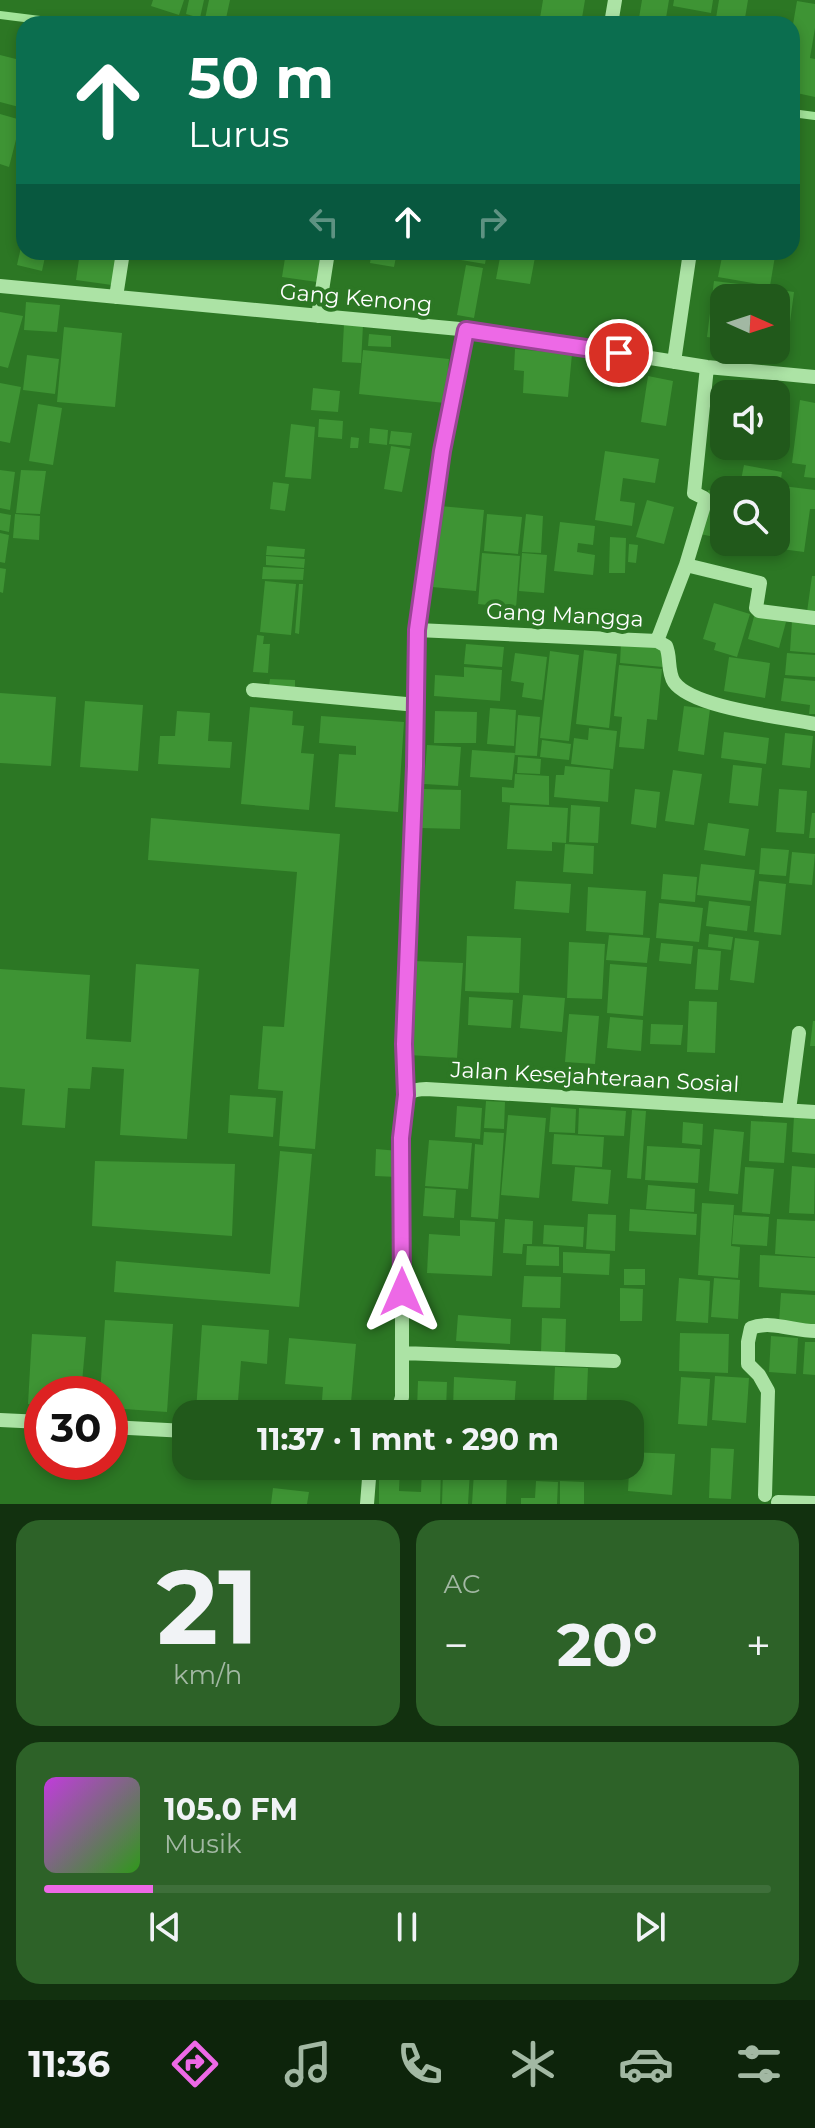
<!DOCTYPE html>
<html lang="id">
<head>
<meta charset="utf-8">
<style>
	body { margin:0; font-family:Montserrat,sans-serif; background:#2d6228; color:#f1f3f6; height:100vh; display:flex; flex-direction:column; font-size:30px; white-space:nowrap }
	* { box-sizing:border-box; margin:0 }
	p { font-size:26px; color:#a2b8a3 }
	.icon { flex:none; width:44px; height:44px; fill:none; stroke:currentColor; stroke-width:2; stroke-linecap:round; stroke-linejoin:round }
	.map { position:relative; height:1504px; overflow:hidden }
	.side { display:flex; flex-direction:column; gap:16px; padding:16px; background:#12310f; flex:1 }
	.side>* { flex:none }
	.hud { position:absolute; left:16px; top:16px; width:784px; height:244px; border-radius:24px; box-shadow:0 4px 12px #0003; background:#0b6e4f; color:#fff; overflow:hidden }
	.needle { width:52px; rotate:93deg }
	.controls { position:absolute; left:710px; top:284px; display:grid; gap:16px }
	.controls a { display:grid; place-items:center; width:80px; height:80px; border-radius:16px; background:#21591b; box-shadow:0 4px 12px #0003; font-size:40px }
	.speed { position:absolute; left:24px; top:1376px; display:flex; gap:16px; font-size:40px; font-weight:700; text-align:center }
	.speed>* { display:grid; place-content:center; width:104px; height:104px; border-radius:50%; background:#21591b; box-shadow:0 4px 12px #0003; line-height:1 }
	.speed .limit { border:12px solid #d22; background:#fff; color:#111 }
	.pin { position:absolute; display:grid; place-items:center; width:68px; height:68px; color:#fff; margin:-34px; border:4px solid #fff; border-radius:50%; box-shadow:0 2px 8px #0007 }
	.me { position:absolute; width:88px; margin:-44px; rotate:0deg; stroke-linejoin:round; filter:drop-shadow(0 0 6px #0008) }
	.turn { display:flex; align-items:center; gap:28px; height:168px; padding:0 40px; font-size:36px }
	.turn .icon { width:104px; height:104px; stroke-width:2.5 }
	.turn b { display:block; font-size:56px; line-height:68px }
	.lanes { display:flex; align-items:center; height:76px; padding:0 40px; background:#0003; justify-content:center; gap:40px; direction:ltr }
	.lanes .off { opacity:.35 }
	.big { font-size:60px; font-weight:700; line-height:1.1 }
	.side .tile { flex:1; display:flex; flex-direction:column; justify-content:center; gap:12px; min-width:0; padding:0 28px; border-radius:24px; background:#2d6228 }
	.side .dial { align-items:center; gap:0 }
	.dial b { font-size:104px; line-height:1 }
	.song { display:flex; align-items:center; gap:24px }
	.cover { width:96px; height:96px; border-radius:12px; background:linear-gradient(135deg,hsl(290 70% 55%),hsl(110 70% 35%)) }
	.played { height:8px; border-radius:4px; background:linear-gradient(90deg,#ed69e6 15%,#3e6f3a 15%) }
	.keys { display:flex; justify-content:space-around; direction:ltr }
	.heat { display:flex; justify-content:space-between; align-items:center; font-size:44px; direction:ltr }
	.side .tiles { flex:1; display:grid; gap:16px; grid-template-columns:1fr 1fr }
	.tile:last-child { grid-column:span 2 }
	.trip { position:absolute; left:172px; top:1400px; width:472px; height:80px; border-radius:24px; background:#21591b; box-shadow:0 4px 12px #0003; font-weight:700; line-height:80px; text-align:center }
	.tab-bar { display:flex; height:128px; justify-content:space-around; align-items:center; background:#0d240b; color:#a2b8a3 }
	.tab-bar .icon { width:56px; height:56px }
	.tab-bar .current { color:#ed69e6 }
	.tab-bar b { font-size:36px; color:#f1f3f6 }
	.map>svg:first-child { display:block }
</style>
</head>
<body>
<div class="map">
<svg width="815" height="1504" viewBox="0 0 815 1504">
	<rect width="100%" height="100%" fill="#2c7724"/>
	<g fill="none" stroke-linecap="round" stroke-linejoin="round">
		<path stroke="#a2e499" stroke-width="8" d="M0 15 72 24
			M792 113 815 116"/>
	</g>
	<path fill="#3e9434" d="M153 0H184L179 15 151 6Z
		M189 0H204L200 18 186 14Z
		M209 0H230L225 23 205 19Z
		M543 0H585L581 24H539Z
		M642 0H669L665 24H638Z
		M674 0H713L711 13 673 6Z
		M719 0H748L744 24H715Z
		M797 1 815 4V28L810 58 815 59V97L792 92V30Z
		M0 55 24 61V87L19 107 0 102Z
		M0 114 21 120 9 167 0 164Z
		M792 140 798 141 794 173H792Z
		M23 238 24 252H46L42 271 17 265Z
		M80 252H117L112 285 76 280Z
		M286 252H321L317 282 282 277Z
		M372 252H397L394 267 370 263Z
		M462 252H487L485 264 461 260Z
		M501 252H536L530 284 496 279Z
		M723 252H748L775 256 770 286 718 277Z
		M466 265 483 268 474 318 457 315Z
		M714 281 756 286 755 298H724V339L707 337Z
		M760 287 794 292 789 330 776 328V298H758Z
		M26 302 60 305 57 332 24 330Z
		M0 312 23 316 8 368 0 366Z
		M344 324 363 325 361 363 342 362Z
		M64 327 122 333 115 407 57 402Z
		M369 334 391 336V347L368 346Z
		M515 349 572 354 568 397 523 393 524 371 514 370Z
		M363 350 449 359 445 403 359 394Z
		M27 355 59 359 55 394 23 390Z
		M648 376 673 381 666 426 641 422Z
		M0 383 21 387 10 443 0 441Z
		M313 388 340 391 338 412 311 410Z
		M800 400 815 403V478L804 477 806 465 792 463Z
		M38 404 62 408 53 465 29 461Z
		M319 419 343 421 342 439 318 437Z
		M291 424 315 427 311 479 285 477Z
		M370 428 388 430 387 445 369 443Z
		M391 431 412 433 410 446 389 444Z
		M351 437 359 438 358 448H350Z
		M391 446 410 449 402 492 384 489Z
		M605 451 659 459 655 483 623 478 620 501 635 503 632 526 595 520Z
		M744 465 782 472 778 498 776 490H739Z
		M0 470 15 472 10 510 0 508Z
		M21 470 46 471 40 514 16 513Z
		M273 482 289 484 285 511 270 509Z
		M783 486 815 490V509H810L804 552 774 548Z
		M708 490 724 493V539L700 534Z
		M647 500 674 507 664 544 636 537Z
		M440 506 484 510 476 591 432 587Z
		M0 513 11 515 9 532 0 530Z
		M15 514 40 516 39 540 13 538Z
		M487 514 522 517 518 554 484 551Z
		M526 514 543 516 541 553 522 552Z
		M560 522 595 526 593 545 578 543 577 552 595 555 593 575 554 571Z
		M0 533 9 535 5 563 0 562Z
		M610 537 626 538 625 573H609Z
		M730 542H765L762 552Z
		M629 544 638 545 636 563 628 562Z
		M267 546 305 549 304 557 266 555Z
		M482 553 520 556 516 608 478 604Z
		M522 553 547 555 544 593 519 591Z
		M266 556 305 559 304 568 266 565Z
		M263 567 304 569 303 580 262 579Z
		M0 568 6 569 3 593 0 592Z
		M812 576H815V613L807 612Z
		M265 581 296 584 291 635 260 632Z
		M299 584H303L299 634 295 633Z
		M714 603 750 614 737 657 714 650 716 643 703 639Z
		M755 613 786 622 779 648 748 639Z
		M792 621 815 623V653L790 651Z
		M257 635 264 636 263 644H270L268 673 253 672Z
		M621 643 665 647 663 667 620 663Z
		M466 644 504 647 502 667 464 664Z
		M584 650 617 654 609 728 576 724Z
		M550 651 579 655 569 741 540 738Z
		M515 653 547 657 542 700 522 697 524 683 511 681Z
		M787 653 815 655V677L785 675Z
		M729 657 770 663 765 698 724 691Z
		M619 665 662 669 657 720 647 719 644 749 619 747 622 717 614 716Z
		M464 667 502 670 500 701 434 696 435 675 464 677Z
		M784 678 815 681V714H809L810 705 781 701Z
		M270 679 295 680V688L269 686Z
		M0 693 56 697 51 766 0 763Z
		M85 701 143 705 138 771 80 767Z
		M684 706 710 709 704 755 678 751Z
		M250 707 293 711 292 725 304 726 301 753 314 754 309 810 241 804Z
		M490 708 516 710 514 746 487 744Z
		M177 711 210 713 208 741 232 742 230 768 158 764 160 736H175Z
		M435 711 477 712 476 743H434Z
		M518 715 540 717 537 756 515 755Z
		M321 716 404 722 398 812 335 807 339 754 356 755V746L319 743Z
		M589 728 617 731 613 769 571 764 574 738 588 740Z
		M724 732 769 738 766 764 721 758Z
		M785 733 813 736 810 768 782 765Z
		M542 740 571 744 569 760 540 757Z
		M427 745 461 747 458 786 424 784Z
		M472 750 515 753 512 780 470 777Z
		M518 757 541 759 540 774 517 773Z
		M733 765 762 768 758 806 729 803Z
		M565 766 610 770 608 802 554 797 556 775H564Z
		M673 770 702 774 694 825 665 821Z
		M515 774 549 776V805L502 802V787L514 788Z
		M423 789 461 790 460 829 421 828Z
		M635 789 660 792 656 828 631 824Z
		M779 789 807 791 804 834 776 832Z
		M510 805 568 808 566 843 552 842V851L507 849Z
		M571 805 600 807 598 843 569 842Z
		M812 813H815V838H809Z
		M151 818 340 834 315 1149 279 1146 283 1091 258 1089 263 1026 284 1027 297 872 148 860Z
		M708 823 749 829 745 856 704 850Z
		M565 844 594 846 593 874 563 872Z
		M761 848 789 850 786 876 759 874Z
		M792 852 815 854 812 885 789 883Z
		M701 864 755 870 751 901 697 895Z
		M663 874 697 877 695 902 661 899Z
		M516 881 571 884 569 913 514 909Z
		M759 881 786 884 781 935 754 932Z
		M588 887 646 891 643 935 586 931Z
		M709 901 750 906 747 931 706 926Z
		M659 903 703 908 699 942 656 938Z
		M709 934 733 937 731 950 708 947Z
		M609 935 650 938 647 963 606 960Z
		M467 936 521 938 519 993 465 991Z
		M735 938 759 941 754 983 730 980Z
		M569 942 605 944 602 999 567 998Z
		M661 943 693 946 691 964 659 961Z
		M698 949 721 951 718 990 695 989Z
		M414 961 463 963 457 1058 409 1055Z
		M136 964 199 969 187 1139 120 1135 124 1069 92 1067 90 1089 68 1088 65 1128 22 1125 25 1089 0 1087V969L90 975 86 1039 131 1042Z
		M610 964 647 967 643 1016 607 1013Z
		M523 995 565 998 562 1032 520 1028Z
		M469 997 513 1000 511 1028 468 1025Z
		M689 1001 717 1002 715 1053 687 1052Z
		M569 1014 599 1016 595 1064 565 1062Z
		M610 1017 643 1020 641 1051 607 1048Z
		M813 1021H815V1046H810Z
		M651 1024 683 1025 681 1045 650 1044Z
		M230 1095 276 1098 273 1137 228 1133Z
		M486 1101 505 1102 504 1129 484 1128Z
		M457 1106 482 1108 480 1139 455 1137Z
		M551 1107 576 1109 575 1133 549 1132Z
		M579 1108 626 1111 624 1136 578 1134Z
		M632 1110 646 1111 641 1179 627 1178Z
		M508 1115 546 1118 539 1198 501 1195Z
		M794 1116 815 1117V1154L792 1152Z
		M751 1121 787 1123 784 1163 749 1161Z
		M683 1122 703 1124 702 1145 682 1143Z
		M714 1129 744 1132 738 1194 709 1191Z
		M484 1132 504 1133 498 1219 471 1217 475 1144 483 1145Z
		M554 1134 604 1137 602 1167 552 1164Z
		M429 1140 472 1143 468 1189 425 1186Z
		M647 1146 700 1149 698 1183 645 1180Z
		M376 1149 399 1151 398 1177 375 1176Z
		M280 1151 312 1154 299 1307 114 1292 116 1261 270 1274Z
		M95 1161 235 1164 232 1236 92 1226Z
		M792 1166 815 1168 814 1214 789 1213Z
		M575 1167 611 1170 608 1204 572 1201Z
		M745 1167 774 1169 770 1214 742 1212Z
		M648 1185 695 1189 694 1212 646 1209Z
		M425 1188 456 1190 454 1218 423 1216Z
		M702 1203 734 1205 731 1246 740 1247 738 1278 698 1275Z
		M630 1209 697 1214 696 1235 629 1231Z
		M588 1214 616 1215 615 1251 586 1249Z
		M734 1215 769 1217 767 1246 732 1244Z
		M505 1219 533 1221 532 1244H523L522 1254 503 1253Z
		M777 1219 815 1221V1257L775 1254Z
		M460 1220 495 1222 492 1276 427 1273 429 1234 460 1236Z
		M544 1225 584 1227 583 1247 543 1244Z
		M527 1246 559 1247V1266L526 1265Z
		M563 1252 610 1254 609 1275 563 1273Z
		M760 1255 815 1258V1291L759 1287Z
		M624 1269H645V1285H624Z
		M524 1276 561 1277 560 1308 522 1307Z
		M679 1278 710 1281 708 1323 676 1321Z
		M714 1278 740 1280 738 1319 711 1317Z
		M620 1288 643 1289 642 1321H620Z
		M781 1293 815 1295V1325L779 1323Z
		M458 1315 511 1319 510 1344 456 1341Z
		M542 1318 566 1319 565 1354 541 1353Z
		M105 1320 173 1324 167 1412 110 1408V1394H100Z
		M202 1325 269 1330 267 1364 241 1361 237 1414 196 1411Z
		M680 1333 729 1334 728 1373 679 1371Z
		M32 1334 86 1337 81 1394H42V1405L28 1404Z
		M771 1336 798 1338 796 1374 769 1372Z
		M289 1338 356 1344 350 1414 321 1413 323 1387 285 1384Z
		M805 1342H815V1375L803 1374Z
		M555 1367 588 1368 586 1414H553Z
		M715 1376 749 1378 746 1423 712 1420Z
		M454 1377 516 1381 514 1412 453 1409Z
		M681 1377 710 1379 707 1426 678 1424Z
		M418 1381 447 1382 446 1410 417 1409Z
		M519 1401 548 1403 547 1414H518Z
		M426 1411 448 1412V1414H426Z
		M711 1448 734 1449 731 1499 709 1498Z
		M630 1452 675 1454 672 1495 628 1491Z
		M379 1466 400 1467 399 1491 421 1492 422 1469H441L440 1504H379Z
		M510 1466H538V1473L510 1471Z
		M542 1466H616L615 1480 541 1475Z
		M443 1470 470 1471 468 1504H442Z
		M474 1472 507 1474 506 1504H472Z
		M536 1481 558 1482 557 1504H521V1498H535Z
		M560 1481 584 1482V1504H560Z
		M273 1488 309 1492 307 1504H271Z"/>
	<g fill="none" stroke-linecap="round" stroke-linejoin="round">
		<path stroke="#ace3a5" stroke-width="14" d="M611 24 615 0
			M0 286 481 331 707 367 815 377
			M116 297 123 252
			M318 316 328 252
			M674 362 690 252
			M686 565 705 502 704 498 694 493 707 367
			M417 630 657 641 666 646C671 657 667 671 674 682 692 708 783 717 815 724
			M657 641 686 565 760 583 756 608 759 611 815 618
			M253 690 417 705
			M406 1095 404 1044 417 705V630L442 451 466 330
			M789 1110 799 1033
			M402 1353 614 1361
			M397 1414 402 1397V1109C405 1094 410 1089 426 1089L815 1112
			M0 1420 42 1422
			M110 1427 186 1431
			M765 1495 768 1391 759 1375 748 1364V1342L751 1328C770 1320 794 1331 815 1331
			M778 1502 815 1503
			M367 1504 370 1466"/>
	</g>
	<g fill="none" stroke-linecap="round" stroke-linejoin="round">
		<g stroke="#9a4496" stroke-width="20">
			<path id="route" d="M402 1292 401 1138 406 1095 404 1044 415 766 417 630 442 451 466 330 619 353"/>
		</g>
		<use href="#route" stroke="#ed69e6" stroke-width="14"/>
	</g>
	<g text-anchor="middle" dominant-baseline="central" stroke-width="8" stroke-linejoin="round" paint-order="stroke">
		<g font-size="22" fill="#fff" stroke="#2c7724">
			<text transform="translate(356 298) rotate(5)">Gang Kenong</text>
			<text transform="translate(565 615) rotate(3)">Gang Mangga</text>
			<text transform="translate(595 1077) rotate(3)">Jalan Kesejahteraan Sosial</text>
		</g>
	</g>
</svg>
<div class="controls">
<a><svg class="needle" viewBox="-14 -14 28 28"><path d="M0-13l5 13h-10z" fill="#e53935"/><path d="M0 13l5-13h-10z" fill="#a2b8a3"/></svg></a>
<a><svg class="icon" aria-label="sound" viewBox="0 0 24 24"><path d="M4 9h4l5-4v14l-5-4H4zM17 9q2 3 0 6"/></svg></a>
<a><svg class="icon" aria-label="search" viewBox="0 0 24 24"><circle cx="10" cy="10" r="6"/><path d="M15 15l6 6"/></svg></a>
</div>
<div class="speed"><div class="limit">30</div></div>
<div class="pin" style="left:619px;top:353px;background:#d93025"><svg class="icon" aria-label="arrive" viewBox="0 0 24 24"><path d="M6 21V4h12l-3 4 3 4H6"/></svg></div>
<svg class="me" style="left:402px;top:1292px" viewBox="-20 -20 40 40"><path d="M0-17L14 15 0 8-14 15z" fill="#ed69e6" stroke="#fff" stroke-width="4"/></svg>
<div class="trip">11:37 · 1 mnt · 290 m</div>
<div class="hud">
<div class="turn"><svg class="icon" aria-label="ahead" viewBox="0 0 24 24"><path d="M12 20V5M6 11l6-6 6 6"/></svg><div><b>50 m</b>Lurus</div></div>
<div class="lanes"><svg class="icon off" aria-label="left" viewBox="0 0 24 24"><path d="M17 20v-9H6M10 6l-5 5 5 5"/></svg><svg class="icon" aria-label="ahead" viewBox="0 0 24 24"><path d="M12 20V5M6 11l6-6 6 6"/></svg><svg class="icon off" aria-label="right" viewBox="0 0 24 24"><path d="M7 20v-9h11M14 6l5 5-5 5"/></svg></div>
</div>
</div>
<section class="side">
<div class="tiles">
<div class="tile dial"><b>21</b><p>km/h</p></div>
<div class="tile"><p>AC</p>
<div class="heat"><a>−</a><b class="big">20°</b><a>+</a></div>
</div>
<div class="tile">
<div class="song"><i class="cover"></i><div><b>105.0 FM</b><p>Musik</p></div></div>
<div class="played"></div>
<div class="keys"><svg class="icon" aria-label="previous" viewBox="0 0 24 24"><path d="M18 5L8 12l10 7zM5 5v14"/></svg><svg class="icon" aria-label="pause" viewBox="0 0 24 24"><path d="M8 5v14M16 5v14"/></svg><svg class="icon" aria-label="next" viewBox="0 0 24 24"><path d="M6 5l10 7-10 7zM19 5v14"/></svg></div>
</div>
</div>
</section>
<nav class="tab-bar">
<b>11:36</b>
<svg class="icon current" aria-label="directions" viewBox="0 0 24 24"><path d="M12 3l9 9-9 9-9-9zM9 14v-3h6M13 9l2 2-2 2"/></svg>
<svg class="icon" aria-label="music" viewBox="0 0 24 24"><path d="M9 18V5l10-2v13"/><circle cx="6" cy="18" r="3"/><circle cx="16" cy="16" r="3"/></svg>
<svg class="icon" aria-label="phone" viewBox="0 0 24 24"><path d="M5 4h4l2 5-3 2q2 4 5 5l2-3 5 2v4C11 20 4 13 5 4z"/></svg>
<svg class="icon" aria-label="climate" viewBox="0 0 24 24"><path d="M12 3v18M4 7l16 10M4 17L20 7"/></svg>
<svg class="icon" aria-label="car" viewBox="0 0 24 24"><path d="M5 17H2v-5l4-1 3-4h7l3 4 3 1v5h-3M9 17h6M6 11h13"/><circle cx="7" cy="17" r="2"/><circle cx="17" cy="17" r="2"/></svg>
<svg class="icon" aria-label="filters" viewBox="0 0 24 24"><path d="M4 7h16M4 17h16"/><circle cx="9" cy="7" r="2"/><circle cx="15" cy="17" r="2"/></svg>
</nav>
</body>
</html>
